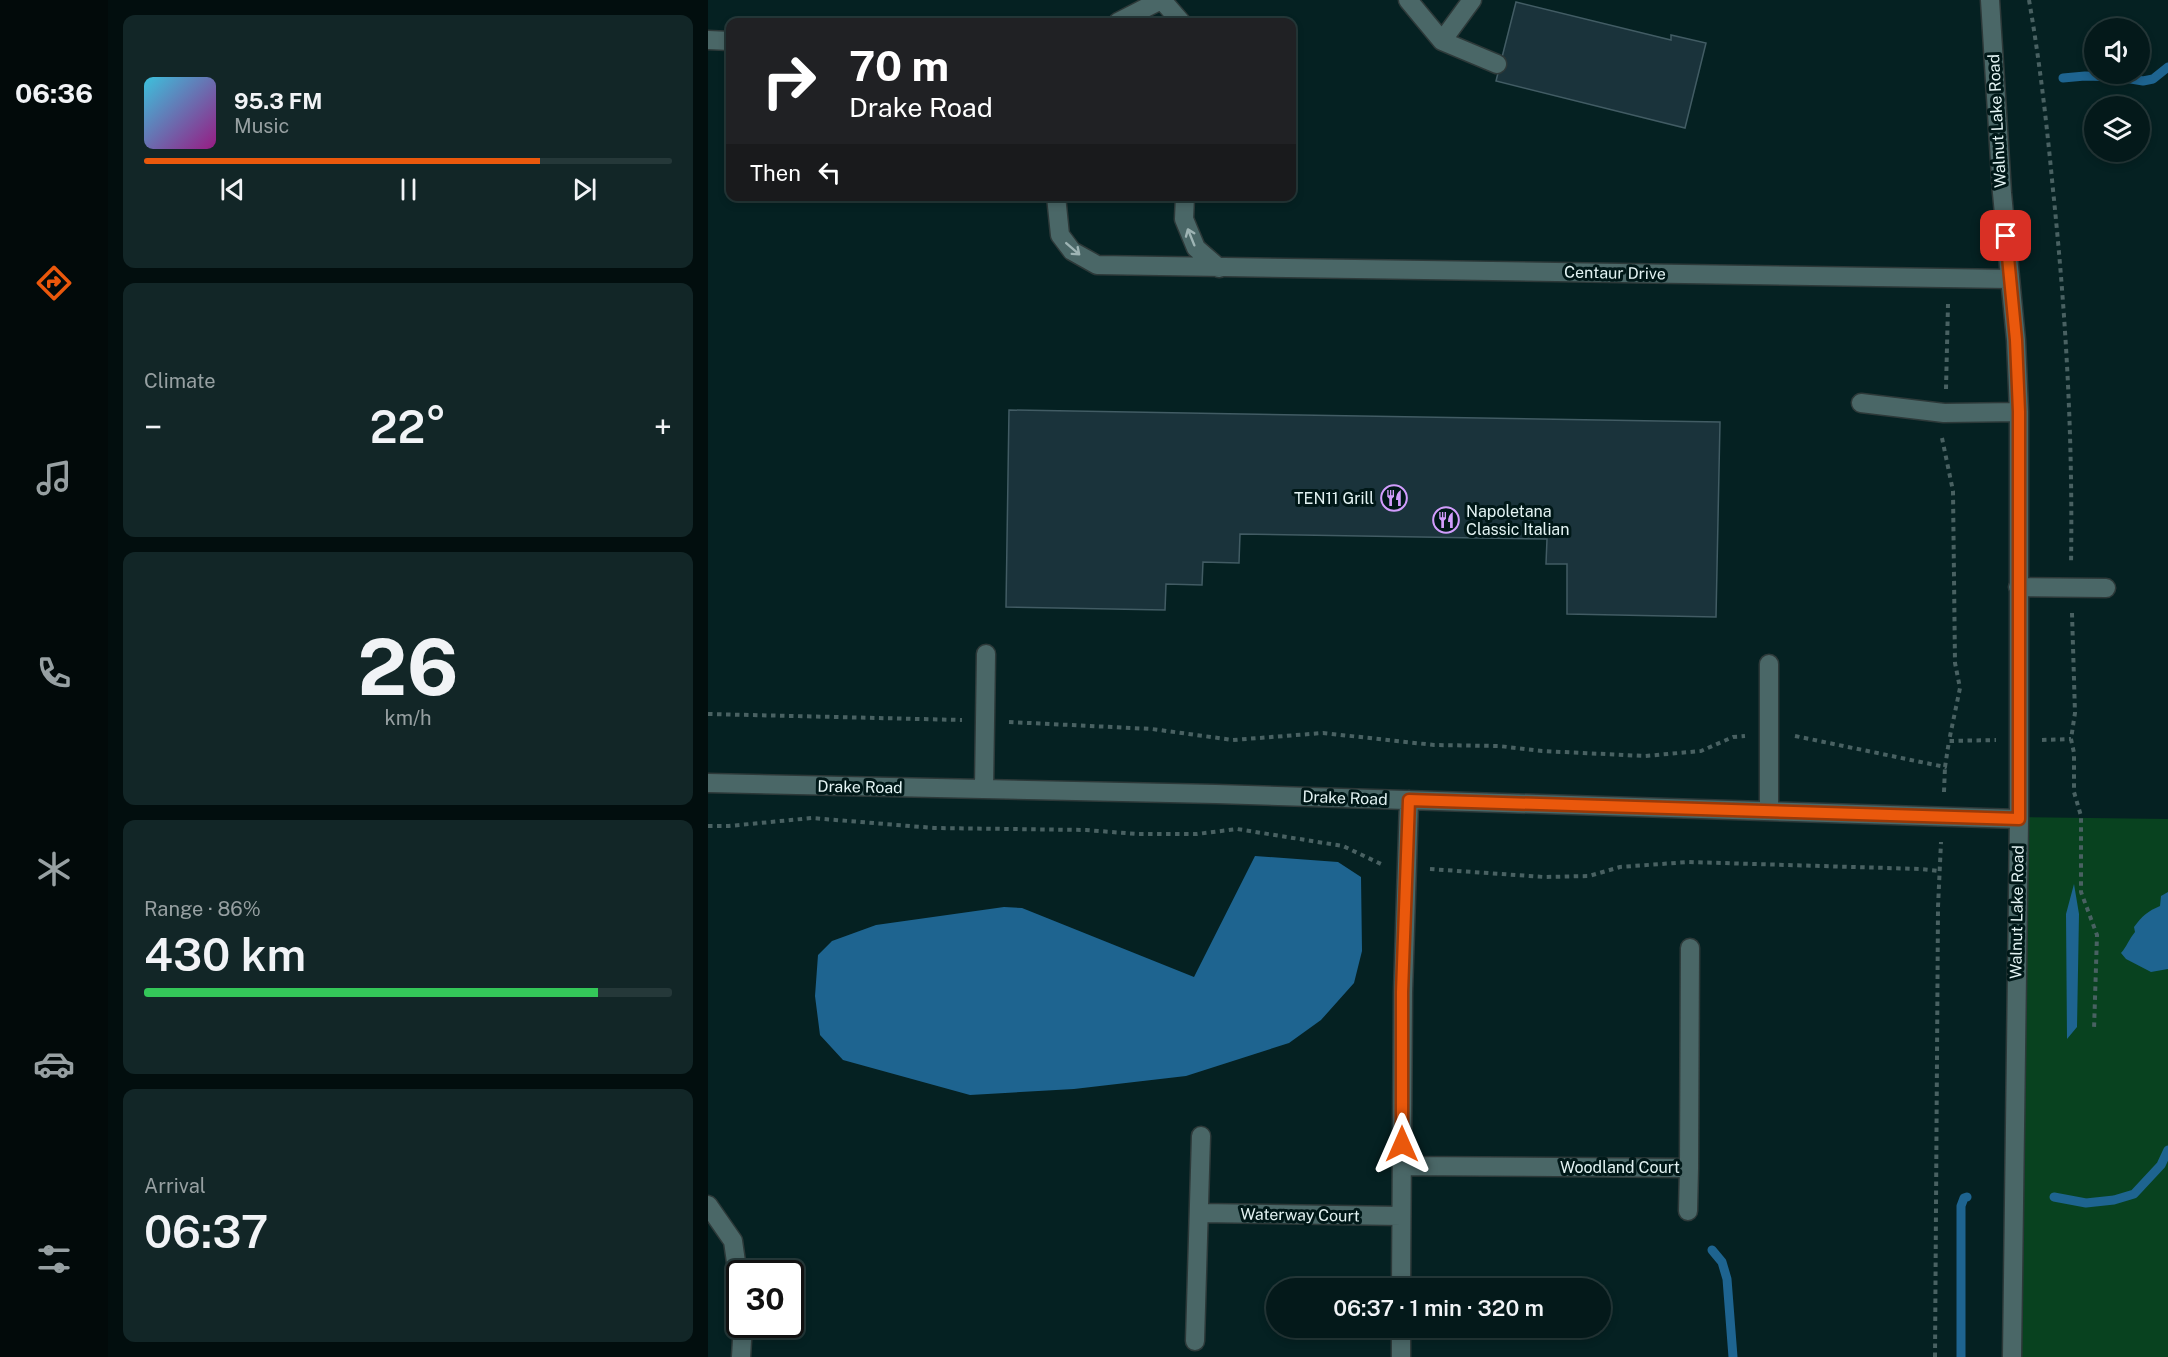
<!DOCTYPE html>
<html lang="en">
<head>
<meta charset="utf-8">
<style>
	body { margin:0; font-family:"Public Sans",sans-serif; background:#122627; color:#f1f3f6; height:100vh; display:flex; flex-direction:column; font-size:22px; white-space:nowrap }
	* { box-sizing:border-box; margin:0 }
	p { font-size:20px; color:#97a0a2 }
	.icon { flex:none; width:33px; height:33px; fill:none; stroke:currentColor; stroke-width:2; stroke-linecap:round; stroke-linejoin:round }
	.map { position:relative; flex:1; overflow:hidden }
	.panel { display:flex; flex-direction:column; gap:15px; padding:15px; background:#020e0e; width:600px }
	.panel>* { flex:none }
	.guide { position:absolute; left:18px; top:18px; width:570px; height:183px; border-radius:12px; box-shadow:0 3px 9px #0003,0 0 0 2px #253839; background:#202124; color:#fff; overflow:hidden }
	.controls { position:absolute; left:1376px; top:18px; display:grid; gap:12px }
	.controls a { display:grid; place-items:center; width:66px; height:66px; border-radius:50%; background:#04191a; box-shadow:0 3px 9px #0003,0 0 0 2px #253839; font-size:30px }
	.speed { position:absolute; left:18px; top:1260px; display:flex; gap:12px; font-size:30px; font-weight:700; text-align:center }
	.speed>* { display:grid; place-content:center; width:78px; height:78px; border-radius:50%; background:#04191a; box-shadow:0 3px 9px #0003,0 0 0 2px #253839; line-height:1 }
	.speed .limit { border:3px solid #111; border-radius:9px; background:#fff; color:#111 }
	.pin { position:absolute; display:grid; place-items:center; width:51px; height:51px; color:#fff; margin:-26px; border-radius:12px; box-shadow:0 3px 9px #0006 }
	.me { position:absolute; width:66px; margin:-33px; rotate:0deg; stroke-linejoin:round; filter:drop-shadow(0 0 4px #0008) }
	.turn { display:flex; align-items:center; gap:21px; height:126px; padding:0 24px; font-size:27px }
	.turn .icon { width:78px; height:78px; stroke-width:2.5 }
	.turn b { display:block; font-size:42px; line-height:51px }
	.then { display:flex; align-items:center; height:57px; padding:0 24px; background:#0003; gap:12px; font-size:22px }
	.big { font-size:45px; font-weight:600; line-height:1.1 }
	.panel .tile { flex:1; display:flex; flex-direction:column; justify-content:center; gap:9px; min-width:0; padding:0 21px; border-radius:12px; background:#122627 }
	.panel .dial { align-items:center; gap:0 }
	.dial b { font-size:78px; line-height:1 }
	.song { display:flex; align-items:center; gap:18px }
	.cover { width:72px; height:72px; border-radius:9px; background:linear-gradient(135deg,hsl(190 70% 55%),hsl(310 70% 35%)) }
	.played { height:6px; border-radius:3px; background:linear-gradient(90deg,#ea580c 75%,#253839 75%) }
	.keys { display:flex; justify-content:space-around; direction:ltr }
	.heat { display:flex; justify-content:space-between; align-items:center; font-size:33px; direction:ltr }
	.charge { height:9px; border-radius:4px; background:linear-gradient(90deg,#34c759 86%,#253839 0) }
	.trip { position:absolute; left:558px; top:1278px; width:345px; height:60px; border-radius:30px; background:#04191a; box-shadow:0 3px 9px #0003,0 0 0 2px #253839; font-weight:600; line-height:60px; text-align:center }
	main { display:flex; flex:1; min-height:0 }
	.dock { display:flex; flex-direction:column; width:108px; justify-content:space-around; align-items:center; background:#020a0a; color:#97a0a2 }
	.dock .icon { width:42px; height:42px }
	.dock .selected { color:#ea580c }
	.dock b { font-size:27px; color:#f1f3f6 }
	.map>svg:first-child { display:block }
</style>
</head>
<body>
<main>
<nav class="dock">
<b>06:36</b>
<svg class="icon selected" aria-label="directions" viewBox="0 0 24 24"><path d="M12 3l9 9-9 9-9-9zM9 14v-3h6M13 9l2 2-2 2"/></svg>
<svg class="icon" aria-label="music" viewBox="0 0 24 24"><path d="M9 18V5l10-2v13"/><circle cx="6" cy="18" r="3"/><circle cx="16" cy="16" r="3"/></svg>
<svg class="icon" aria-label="phone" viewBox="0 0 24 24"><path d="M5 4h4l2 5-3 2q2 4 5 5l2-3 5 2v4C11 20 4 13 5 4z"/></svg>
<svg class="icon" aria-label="climate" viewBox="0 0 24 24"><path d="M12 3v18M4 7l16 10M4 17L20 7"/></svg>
<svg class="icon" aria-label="car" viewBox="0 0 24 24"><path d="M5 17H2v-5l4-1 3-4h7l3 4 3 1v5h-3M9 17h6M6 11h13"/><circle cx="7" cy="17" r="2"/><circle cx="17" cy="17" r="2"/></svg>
<svg class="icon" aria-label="filters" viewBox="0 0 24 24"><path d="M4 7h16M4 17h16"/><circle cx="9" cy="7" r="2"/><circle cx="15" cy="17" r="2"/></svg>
</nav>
<section class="panel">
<div class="tile">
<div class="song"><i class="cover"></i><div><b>95.3 FM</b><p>Music</p></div></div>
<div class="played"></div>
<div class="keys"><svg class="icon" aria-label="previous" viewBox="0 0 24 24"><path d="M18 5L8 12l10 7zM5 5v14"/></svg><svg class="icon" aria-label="pause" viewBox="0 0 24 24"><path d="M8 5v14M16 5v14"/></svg><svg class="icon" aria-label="next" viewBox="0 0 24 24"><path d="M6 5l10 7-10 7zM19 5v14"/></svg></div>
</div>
<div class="tile"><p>Climate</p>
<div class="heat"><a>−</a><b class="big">22°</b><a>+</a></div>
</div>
<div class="tile dial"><b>26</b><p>km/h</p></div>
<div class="tile"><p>Range · 86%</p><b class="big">430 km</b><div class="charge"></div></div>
<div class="tile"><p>Arrival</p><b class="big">06:37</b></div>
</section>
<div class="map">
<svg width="1460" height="1357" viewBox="0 0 1460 1357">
	<rect width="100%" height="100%" fill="#052122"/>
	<path fill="#08421f" d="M1309 817 1460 819V1357H1305Z"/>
	<path fill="#1e6490" d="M547 856 630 862 653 877 654 951 646 983 613 1020 581 1043 478 1076 366 1089 262 1095 135 1060 112 1035 107 996 110 955 124 941 168 925 296 907 314 908 486 977Z
		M1366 884 1371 914 1369 1027 1359 1039 1358 914Z
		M1460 892V969L1443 972 1418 959 1413 953C1419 946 1421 939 1427 932L1426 927C1434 916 1440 911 1452 906L1453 896Z"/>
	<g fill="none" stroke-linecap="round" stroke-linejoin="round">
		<path stroke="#1e6490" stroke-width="9" d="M1355 78 1377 76 1411 77 1435 81 1445 79 1460 67
			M1346 1197 1378 1203 1406 1200 1426 1194 1453 1165 1460 1150
			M1004 1250 1014 1262 1019 1279 1025 1357
			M1253 1357V1206L1256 1198 1259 1197"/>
	</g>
	<path fill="#1a333b" stroke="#425c64" stroke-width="1.5" d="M808 2 963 40V35L998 43 977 128 788 81Z
		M301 410 1012 422 1008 617 859 614V564H838L839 539 532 534 531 563 495 562 494 585 458 584 457 610 298 607Z"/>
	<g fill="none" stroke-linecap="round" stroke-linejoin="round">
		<g stroke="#2d3939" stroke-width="21">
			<path id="minor" d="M454 0 473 22
				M700 0 734 41 789 64
				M1282 0 1294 193 1308 340 1311 412V819L1304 1357
				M410 22 453 0
				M0 40 22 41
				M734 41 764 0
				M348 196 352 235 364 251 389 265 1302 279
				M477 196 476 219 488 248 511 268
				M1153 403 1236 413 1311 412
				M1310 587 1398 588
				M0 783 508 794 1311 819
				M276 789 278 654
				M1061 811V664
				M694 1166 981 1168 982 948
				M0 1205 25 1241 32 1290
				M980 1211 981 1168
				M491 1213 693 1216
				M693 1288 695 992 701 800
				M487 1341 493 1136
				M33 1357 35 1324
				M693 1357V1328"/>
		</g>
		<path stroke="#496162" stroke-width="4" stroke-dasharray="4.5 4.5" stroke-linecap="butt" d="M1321 0C1332 63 1339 126 1345 190 1358 315 1365 439 1363 564
			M1238 389 1240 304
			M1234 438 1245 491 1247 663 1252 688 1241 741
			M1364 613 1367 713 1363 739 1366 753V792L1373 816V892L1389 935 1386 1030
			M0 714 254 720
			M301 722 444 729 525 740 615 733 726 745 791 746 834 751 937 756 993 751 1025 737 1037 736
			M1087 736 1237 767 1241 741 1288 740
			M1334 740 1363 739
			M1236 792 1237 767
			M0 826H21L104 818 226 828 378 830 429 834H489L529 829 635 846 673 864
			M722 869 836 877 881 876 912 867 980 862 1212 869 1231 871
			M1227 1357 1230 907 1233 842"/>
		<use href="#minor" stroke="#4a6767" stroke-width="18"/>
	</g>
	<defs><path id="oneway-shaft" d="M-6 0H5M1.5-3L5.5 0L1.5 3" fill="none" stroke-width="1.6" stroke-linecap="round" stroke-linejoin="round" transform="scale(1.5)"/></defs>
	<g stroke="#9eb4b4">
		<use href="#oneway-shaft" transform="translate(483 237) rotate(-112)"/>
		<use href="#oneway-shaft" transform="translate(365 249) rotate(41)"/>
	</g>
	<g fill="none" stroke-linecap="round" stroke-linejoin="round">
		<g stroke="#983908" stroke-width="15">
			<path id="route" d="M694 1144V992L701 800 1311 819V412L1308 340 1298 236"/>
		</g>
		<use href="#route" stroke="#ea580c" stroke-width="10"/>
	</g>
	<defs>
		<g id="restaurant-ring" transform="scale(1.35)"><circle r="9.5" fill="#001818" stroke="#d29dfd" stroke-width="1.5"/><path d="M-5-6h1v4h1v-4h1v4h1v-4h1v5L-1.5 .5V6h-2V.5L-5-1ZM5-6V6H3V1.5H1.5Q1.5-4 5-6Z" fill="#d29dfd"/></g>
	</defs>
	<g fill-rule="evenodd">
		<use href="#restaurant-ring" x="686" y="498"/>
		<use href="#restaurant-ring" x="738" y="520"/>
	</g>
	<g text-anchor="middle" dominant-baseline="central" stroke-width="6" stroke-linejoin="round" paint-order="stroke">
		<g font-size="16" fill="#e3f3f3" stroke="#001818">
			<text transform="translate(1289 121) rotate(-93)">Walnut Lake Road</text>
			<text transform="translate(907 273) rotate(1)">Centaur Drive</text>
			<text transform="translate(152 787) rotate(1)">Drake Road</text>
			<text transform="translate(637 798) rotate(2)">Drake Road</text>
			<text transform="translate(1309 912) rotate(-89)">Walnut Lake Road</text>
			<text x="912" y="1167">Woodland Court</text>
			<text transform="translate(592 1215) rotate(1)">Waterway Court</text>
		</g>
		<g font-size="16" fill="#e3f3f3" stroke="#001818" text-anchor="end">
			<text x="666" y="498">TEN11 Grill</text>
			<text x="758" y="511" text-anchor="start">Napoletana<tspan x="758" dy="18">Classic Italian</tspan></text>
		</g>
	</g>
</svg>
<div class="controls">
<a><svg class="icon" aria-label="sound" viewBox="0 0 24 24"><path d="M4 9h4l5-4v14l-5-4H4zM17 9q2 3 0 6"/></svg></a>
<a><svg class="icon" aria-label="layers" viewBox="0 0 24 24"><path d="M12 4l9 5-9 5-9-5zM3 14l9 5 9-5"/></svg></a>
</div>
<div class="speed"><div class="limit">30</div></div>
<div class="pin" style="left:1298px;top:236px;background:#d93025"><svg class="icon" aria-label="arrive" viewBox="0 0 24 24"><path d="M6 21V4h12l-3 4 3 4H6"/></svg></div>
<svg class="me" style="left:694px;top:1144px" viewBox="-20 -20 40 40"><path d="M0-17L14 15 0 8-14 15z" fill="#ea580c" stroke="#fff" stroke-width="4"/></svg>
<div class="trip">06:37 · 1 min · 320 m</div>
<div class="guide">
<div class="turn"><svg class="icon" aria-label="right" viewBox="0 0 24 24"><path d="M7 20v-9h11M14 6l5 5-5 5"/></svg><div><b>70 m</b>Drake Road</div></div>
<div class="then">Then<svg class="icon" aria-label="left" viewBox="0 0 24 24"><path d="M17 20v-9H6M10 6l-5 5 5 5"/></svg></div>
</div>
</div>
</main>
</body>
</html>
